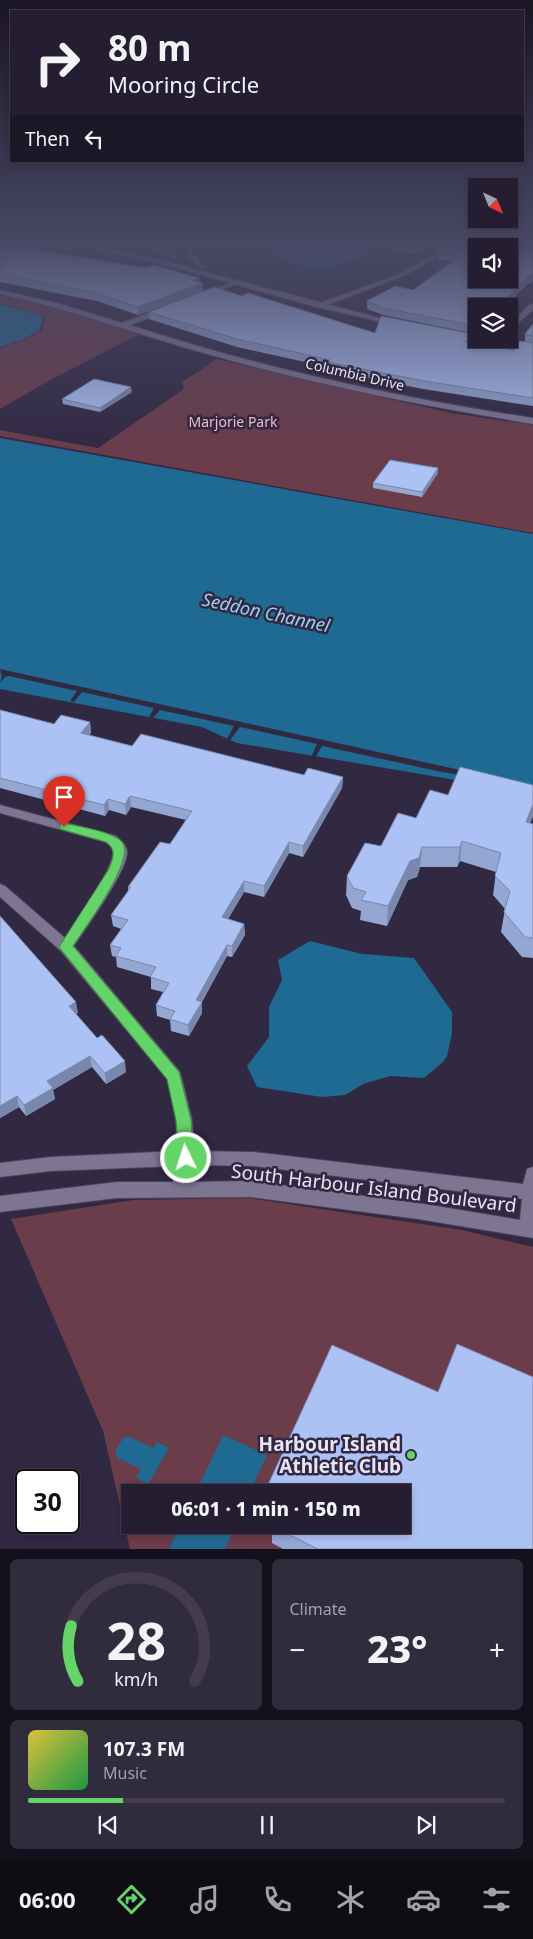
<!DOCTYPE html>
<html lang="en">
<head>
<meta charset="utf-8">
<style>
	body { margin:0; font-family:"Noto Sans",sans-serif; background:#312b3e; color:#f1f3f6; height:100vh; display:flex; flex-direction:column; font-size:19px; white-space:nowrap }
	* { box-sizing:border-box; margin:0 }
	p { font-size:16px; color:#a3a2ac }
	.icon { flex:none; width:28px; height:28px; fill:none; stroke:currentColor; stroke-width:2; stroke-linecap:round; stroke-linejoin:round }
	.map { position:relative; height:1549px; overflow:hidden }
	.drawer { display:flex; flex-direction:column; gap:10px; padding:10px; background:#14101c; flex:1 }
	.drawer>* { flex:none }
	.top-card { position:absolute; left:10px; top:10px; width:514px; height:152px; border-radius:0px; box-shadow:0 2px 8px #0003,0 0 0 1px #423c4d; background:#251e32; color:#f1f3f6; overflow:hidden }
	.needle { width:32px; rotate:137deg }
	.buttons { position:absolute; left:468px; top:178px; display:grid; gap:10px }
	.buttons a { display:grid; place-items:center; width:50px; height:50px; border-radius:0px; background:#251e32; box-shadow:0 2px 8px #0003,0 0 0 1px #423c4d; font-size:25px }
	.speed { position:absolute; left:15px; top:1469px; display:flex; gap:10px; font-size:25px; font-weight:700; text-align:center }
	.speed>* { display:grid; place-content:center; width:65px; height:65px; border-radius:50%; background:#251e32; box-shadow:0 2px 8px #0003,0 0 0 1px #423c4d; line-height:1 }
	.speed .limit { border:2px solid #111; border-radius:8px; background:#fff; color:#111 }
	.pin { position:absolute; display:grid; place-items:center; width:42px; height:42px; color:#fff; margin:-51px -21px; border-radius:50% 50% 50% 0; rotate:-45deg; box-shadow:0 0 5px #0007 }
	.pin .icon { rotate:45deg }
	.me { position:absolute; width:55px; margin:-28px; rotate:356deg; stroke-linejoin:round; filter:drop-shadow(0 0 4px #0008) }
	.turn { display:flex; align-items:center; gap:18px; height:105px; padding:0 15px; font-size:22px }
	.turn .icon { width:65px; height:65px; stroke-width:2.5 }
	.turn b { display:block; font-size:35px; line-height:42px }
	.then { display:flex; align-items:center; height:48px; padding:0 15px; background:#0003; gap:10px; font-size:19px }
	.big { font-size:38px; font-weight:800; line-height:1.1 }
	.drawer .tile { flex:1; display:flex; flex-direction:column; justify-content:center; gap:8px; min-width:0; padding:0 18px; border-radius:8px; background:#312b3e }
	.drawer .dial { align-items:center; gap:0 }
	.dial svg { height:130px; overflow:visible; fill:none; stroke:#423c4d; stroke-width:7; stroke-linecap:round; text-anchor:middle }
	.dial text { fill:#f1f3f6; stroke:none }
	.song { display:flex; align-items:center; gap:15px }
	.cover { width:60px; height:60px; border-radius:8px; background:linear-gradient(135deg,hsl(50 70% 55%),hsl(140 70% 35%)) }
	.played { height:5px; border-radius:2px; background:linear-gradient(90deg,#64d468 20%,#423c4d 20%) }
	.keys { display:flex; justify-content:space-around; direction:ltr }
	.heat { display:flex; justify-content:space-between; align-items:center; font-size:28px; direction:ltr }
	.drawer .tiles { flex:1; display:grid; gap:10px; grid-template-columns:1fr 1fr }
	.tile:last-child { grid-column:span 2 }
	.trip { position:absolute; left:121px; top:1484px; width:290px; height:50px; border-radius:0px; background:#251e32; box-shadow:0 2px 8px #0003,0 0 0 1px #423c4d; font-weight:800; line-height:50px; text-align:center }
	.tab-bar { display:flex; height:80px; justify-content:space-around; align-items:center; background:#0f0c14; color:#a3a2ac }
	.tab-bar .icon { width:35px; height:35px }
	.tab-bar .selected { color:#64d468 }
	.tab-bar b { font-size:22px; color:#f1f3f6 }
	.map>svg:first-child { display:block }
</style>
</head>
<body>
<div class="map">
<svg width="533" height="1549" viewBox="0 0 533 1549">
	<rect width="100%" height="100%" fill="#312842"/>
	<path fill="#6b3c4a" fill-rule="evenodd" d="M0 295 45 303 140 334 50 380 0 409V348L26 339 42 330 45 316 0 303Z
		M217 359 451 413 533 425V533L0 436V430L98 448 184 389 182 382Z
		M247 1198 462 1230 533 1247V1549H130L103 1431 11 1219 133 1200ZM130 1492H402V1525H130Z"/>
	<path fill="#1f6a93" d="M283 242H367L366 257C342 265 301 273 278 256L276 251Z
		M0 304 43 316 40 330 24 339 0 347Z
		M0 438 533 534V797L456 780 237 743 202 727 0 689Z
		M310 941 362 954 414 958 452 1012V1033L447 1056 443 1062 424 1078 390 1076 363 1084 345 1095 322 1097 257 1087 247 1066 269 1037V1007L282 980 278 960Z
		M223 1435 267 1455 250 1492H196Z
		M130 1437 153 1448 157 1442 169 1448 148 1484 136 1478 141 1469 118 1458 115 1452 123 1438Z
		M180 1525H236L225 1549H169Z"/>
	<path fill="#312842" d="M0 669 451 768 533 787 442 772 322 746 315 758 311 757 317 744 240 727 230 740 227 739 234 726 160 710 153 718 149 717 154 708 82 692 74 702 70 701 77 691 9 676 5 677 0 683 2 677Z"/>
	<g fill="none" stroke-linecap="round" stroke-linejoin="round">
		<g stroke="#4b4359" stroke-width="2">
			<path id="minor" d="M455 242H462L406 275 322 307 315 305 402 273Z
				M235 281 237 282V284L205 296 200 295Z
				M0 290 57 303 122 323 161 308H167V312L130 325C261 368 396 397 533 418V424C425 406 317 385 211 355 140 336 72 309 0 294Z
				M530 304H533V310L509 331V325Z
				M0 805 116 836C121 840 126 845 127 851 129 869 85 929 74 946L180 1072 192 1120 194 1151 253 1152 523 1184 527 1169 533 1167V1238L418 1219 250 1197 117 1198 0 1212V1196L117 1182H173L176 1166 51 1171 0 1177V1163L51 1157 177 1151 176 1120 167 1079 61 951 0 897V884L5 886 65 938C75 922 115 868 113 851 113 847 110 845 106 842L0 813ZM193 1165 253 1166 522 1199 520 1220 418 1203 250 1181 190 1182Z"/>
		</g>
		<g stroke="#4b4359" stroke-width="2">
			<path id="tertiary" d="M33 242H46L78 248 75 250Z
				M62 242H73L157 259 399 323 395 325 316 307 154 262Z
				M135 242H143L154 247 191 242 193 254 205 267 200 268 187 255 185 245 176 249H159L177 257V259L175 260Z
				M453 333 476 336V339H492L533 345V349L456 337H453Z"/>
		</g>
		<use href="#minor" fill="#7e7593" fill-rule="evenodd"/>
		<use href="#tertiary" fill="#7e7593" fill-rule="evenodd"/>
	</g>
	<path fill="#94a6d2" d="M0 242 199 282 203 291 138 315 97 301 0 282Z
		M382 242H446V245L434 252 432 247 415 254 382 248Z
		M533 242V281L476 306V334L383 315 367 309V301L413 290 452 262 438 259V251L474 243Z
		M242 296 375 333 472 342 471 343 514 350 525 342V334L533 324V406L423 389 328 370V367L237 347 149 319V312Z
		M132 392 100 412 63 404 62 399Z
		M438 473 422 497 373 488V483Z
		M0 710 54 724 90 722 91 733 89 735 132 746 304 775 343 777 342 788 303 857 289 853 264 897 244 892 228 919 244 924 245 935 232 957 227 956 202 1002V1013L189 1036 171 1031 170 1020 157 1016 156 1005 163 992 151 989V977L117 967 116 957 112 956 110 945 121 929 113 926 111 915 128 891V887L170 844 186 820 131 807 126 815 109 810 105 816 0 788Z
		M533 785V816L530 823 533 824V958L522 957 501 932 505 909 493 895 496 872 460 861 457 867H420L417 877 408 880 387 926 360 920 361 911 352 908 346 895 347 876 381 846 416 818 448 795Z
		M0 916 78 1013 76 1014 126 1072 106 1084 92 1067 53 1090 55 1099 26 1116 19 1107 0 1118Z
		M457 1344 533 1377V1549H283L272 1543V1525H402V1492H267V1487L332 1345 438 1392Z"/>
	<path fill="#7887ab" d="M429 242H433L432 247 415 254V247Z
		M440 242H446V245L434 252 435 245Z
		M40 245V252L33 249Z
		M533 274V281L528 284 505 306H498L529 276Z
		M199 278V285L203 283V291L138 315 137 307Z
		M473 334 472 342 464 349 465 342Z
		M131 387 132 392 100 412V408Z
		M438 468V473L422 497V492Z
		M90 722 91 733 82 744 81 733Z
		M343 777 342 788 303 857V846Z
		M130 796 131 807 126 815 125 804Z
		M108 799 109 810 105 816 104 805Z
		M533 804V816L523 842 526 822Z
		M462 841 460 861 457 867 460 847Z
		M289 842V853L264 897V886Z
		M422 847 420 867 417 877 408 880 387 926 388 906 410 861Z
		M244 881V892L223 928 222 917Z
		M244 924 245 935 232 957V946Z
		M227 945V956L196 1011V1000Z
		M76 1002 78 1013 71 1018 69 1006Z
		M202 1002V1013L189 1036 188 1025Z
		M90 1056 92 1067 53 1090 55 1099 26 1116 24 1105 47 1081Z
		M125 1061 126 1072 106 1084 105 1073Z
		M17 1096 19 1107 0 1118V1106Z"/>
	<path fill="#acc1f4" stroke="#7887ab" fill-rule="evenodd" d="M0 242H16L40 245 33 249 144 268 154 265 199 278 192 280 203 283 137 307 97 293 0 274V273L3 272 0 271Z
		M385 242H429L415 247Z
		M434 242H440L435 245Z
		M455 242H466L474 243 476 242H533V274L529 276 499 306H501H476V326L383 308 367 301 395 286 413 290 460 256 438 251ZM476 246H509V279H476Z
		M214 287 242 296 248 293 375 333 381 316 473 334 465 342 514 350 520 341 533 343V398L424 381 328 362 330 360 237 339 149 312Z
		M533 324V336L525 334Z
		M94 379 131 387 100 408 62 399Z
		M390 460 438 468 422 492 373 483Z
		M0 710 54 724 61 715 90 722 81 733 132 746 141 734 304 775 308 768 343 777 303 846 289 842 264 886 244 881 222 917 244 924 232 946 227 945 196 1000 202 1002 188 1025 170 1019 175 1011 156 1005 169 983 150 977 156 967 116 956 121 948 110 945 128 920 111 915 131 887H128L160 842 170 844 192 811 130 796 125 804 108 799 104 805 0 778Z
		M460 767 533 785V804L526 822 533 824V938L525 937 504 912 510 891 495 876 501 853 462 841 460 847H422L419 858 410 861 388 906 361 900 366 892 353 888 347 876 365 843 381 846 398 813 416 818 430 790 448 795Z
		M0 916 76 1002 69 1006 97 1038 102 1035 125 1061 105 1073 90 1056 47 1081 53 1088 24 1105 17 1096 0 1106Z
		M457 1344 533 1377V1549H318L272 1526V1525H402V1492H278L267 1487 332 1345 438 1392Z"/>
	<linearGradient id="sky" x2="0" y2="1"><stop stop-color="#1b1624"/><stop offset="0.53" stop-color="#484865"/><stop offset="1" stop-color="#484865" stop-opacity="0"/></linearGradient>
	<rect width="533" height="459" fill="url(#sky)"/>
	<path fill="#64d468" stroke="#418a44" d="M64 823C79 827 112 831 122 842 137 858 84 929 73 946L179 1072 191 1120 194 1158 192 1163 186 1165 181 1163 179 1158 176 1120 167 1079 59 947 109 869C113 858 117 850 106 842L60 829V824Z"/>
	<circle fill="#64d468" stroke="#312842" stroke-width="2" cx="411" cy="1455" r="5"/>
	<g text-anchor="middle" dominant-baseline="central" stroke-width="5" stroke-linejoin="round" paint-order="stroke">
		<g font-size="14" fill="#e9e4f5" stroke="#312842">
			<text transform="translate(355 374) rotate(13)">Columbia Drive</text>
		</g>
		<g font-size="14" fill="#f8b9cb" stroke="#312842">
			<text x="233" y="421">Marjorie Park</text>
		</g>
		<g font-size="18" font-style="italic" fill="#98cff3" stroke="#312842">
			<text transform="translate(266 612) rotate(12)">Seddon Channel</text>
		</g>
		<g font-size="19" fill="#e9e4f5" stroke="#312842">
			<text transform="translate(374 1188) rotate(7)">South Harbour Island Boulevard</text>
		</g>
		<g font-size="19" font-weight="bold" fill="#e9e4f5" stroke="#312842" text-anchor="end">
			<text x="401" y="1444">Harbour Island<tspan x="401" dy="22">Athletic Club</tspan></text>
		</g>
	</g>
</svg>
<div class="buttons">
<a><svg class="needle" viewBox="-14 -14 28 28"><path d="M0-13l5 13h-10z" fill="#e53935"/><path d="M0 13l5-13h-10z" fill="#a3a2ac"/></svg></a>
<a><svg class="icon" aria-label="sound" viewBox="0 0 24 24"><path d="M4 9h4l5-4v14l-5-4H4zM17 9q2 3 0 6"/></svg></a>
<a><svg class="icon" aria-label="layers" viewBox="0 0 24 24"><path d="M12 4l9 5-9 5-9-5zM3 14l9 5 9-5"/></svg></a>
</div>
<div class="speed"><div class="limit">30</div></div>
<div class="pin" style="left:64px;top:827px;background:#d93025"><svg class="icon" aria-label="arrive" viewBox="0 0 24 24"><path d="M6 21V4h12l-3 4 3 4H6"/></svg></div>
<svg class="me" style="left:186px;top:1158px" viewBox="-20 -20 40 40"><circle r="17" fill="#64d468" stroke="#fff" stroke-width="3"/><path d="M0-11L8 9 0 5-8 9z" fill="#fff"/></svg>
<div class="trip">06:01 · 1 min · 150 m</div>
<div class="top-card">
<div class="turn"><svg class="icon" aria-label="right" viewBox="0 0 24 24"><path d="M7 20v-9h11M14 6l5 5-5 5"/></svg><div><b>80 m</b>Mooring Circle</div></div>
<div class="then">Then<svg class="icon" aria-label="left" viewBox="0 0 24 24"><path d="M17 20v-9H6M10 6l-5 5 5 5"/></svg></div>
</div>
</div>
<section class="drawer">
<div class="tiles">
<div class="tile dial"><svg viewBox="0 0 100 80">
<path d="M14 69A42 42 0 1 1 86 69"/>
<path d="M14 69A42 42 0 0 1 10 35" stroke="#64d468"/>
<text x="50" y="56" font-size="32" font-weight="700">28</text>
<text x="50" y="72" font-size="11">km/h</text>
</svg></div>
<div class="tile"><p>Climate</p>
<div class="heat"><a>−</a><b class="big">23°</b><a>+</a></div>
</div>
<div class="tile">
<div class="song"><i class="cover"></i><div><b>107.3 FM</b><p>Music</p></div></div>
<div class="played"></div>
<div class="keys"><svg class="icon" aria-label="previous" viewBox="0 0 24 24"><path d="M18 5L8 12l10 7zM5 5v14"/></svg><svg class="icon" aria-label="pause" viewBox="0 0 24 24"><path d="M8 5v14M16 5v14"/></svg><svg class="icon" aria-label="next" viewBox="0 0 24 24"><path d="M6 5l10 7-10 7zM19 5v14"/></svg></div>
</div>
</div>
</section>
<nav class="tab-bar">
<b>06:00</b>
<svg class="icon selected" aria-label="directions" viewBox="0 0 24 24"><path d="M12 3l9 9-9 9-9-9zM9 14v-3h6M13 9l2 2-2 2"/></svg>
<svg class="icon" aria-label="music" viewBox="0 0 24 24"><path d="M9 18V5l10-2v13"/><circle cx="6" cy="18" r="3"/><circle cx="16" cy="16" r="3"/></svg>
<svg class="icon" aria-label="phone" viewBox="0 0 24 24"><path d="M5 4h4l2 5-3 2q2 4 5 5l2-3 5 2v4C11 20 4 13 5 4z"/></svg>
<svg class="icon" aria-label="climate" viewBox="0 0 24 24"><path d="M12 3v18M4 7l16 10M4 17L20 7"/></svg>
<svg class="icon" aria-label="car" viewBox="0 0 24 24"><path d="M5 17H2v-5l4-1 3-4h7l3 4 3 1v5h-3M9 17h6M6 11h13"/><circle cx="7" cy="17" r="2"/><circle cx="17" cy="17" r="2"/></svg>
<svg class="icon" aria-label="filters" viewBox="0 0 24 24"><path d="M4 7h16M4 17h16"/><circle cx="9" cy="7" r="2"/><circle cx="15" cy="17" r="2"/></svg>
</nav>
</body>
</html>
